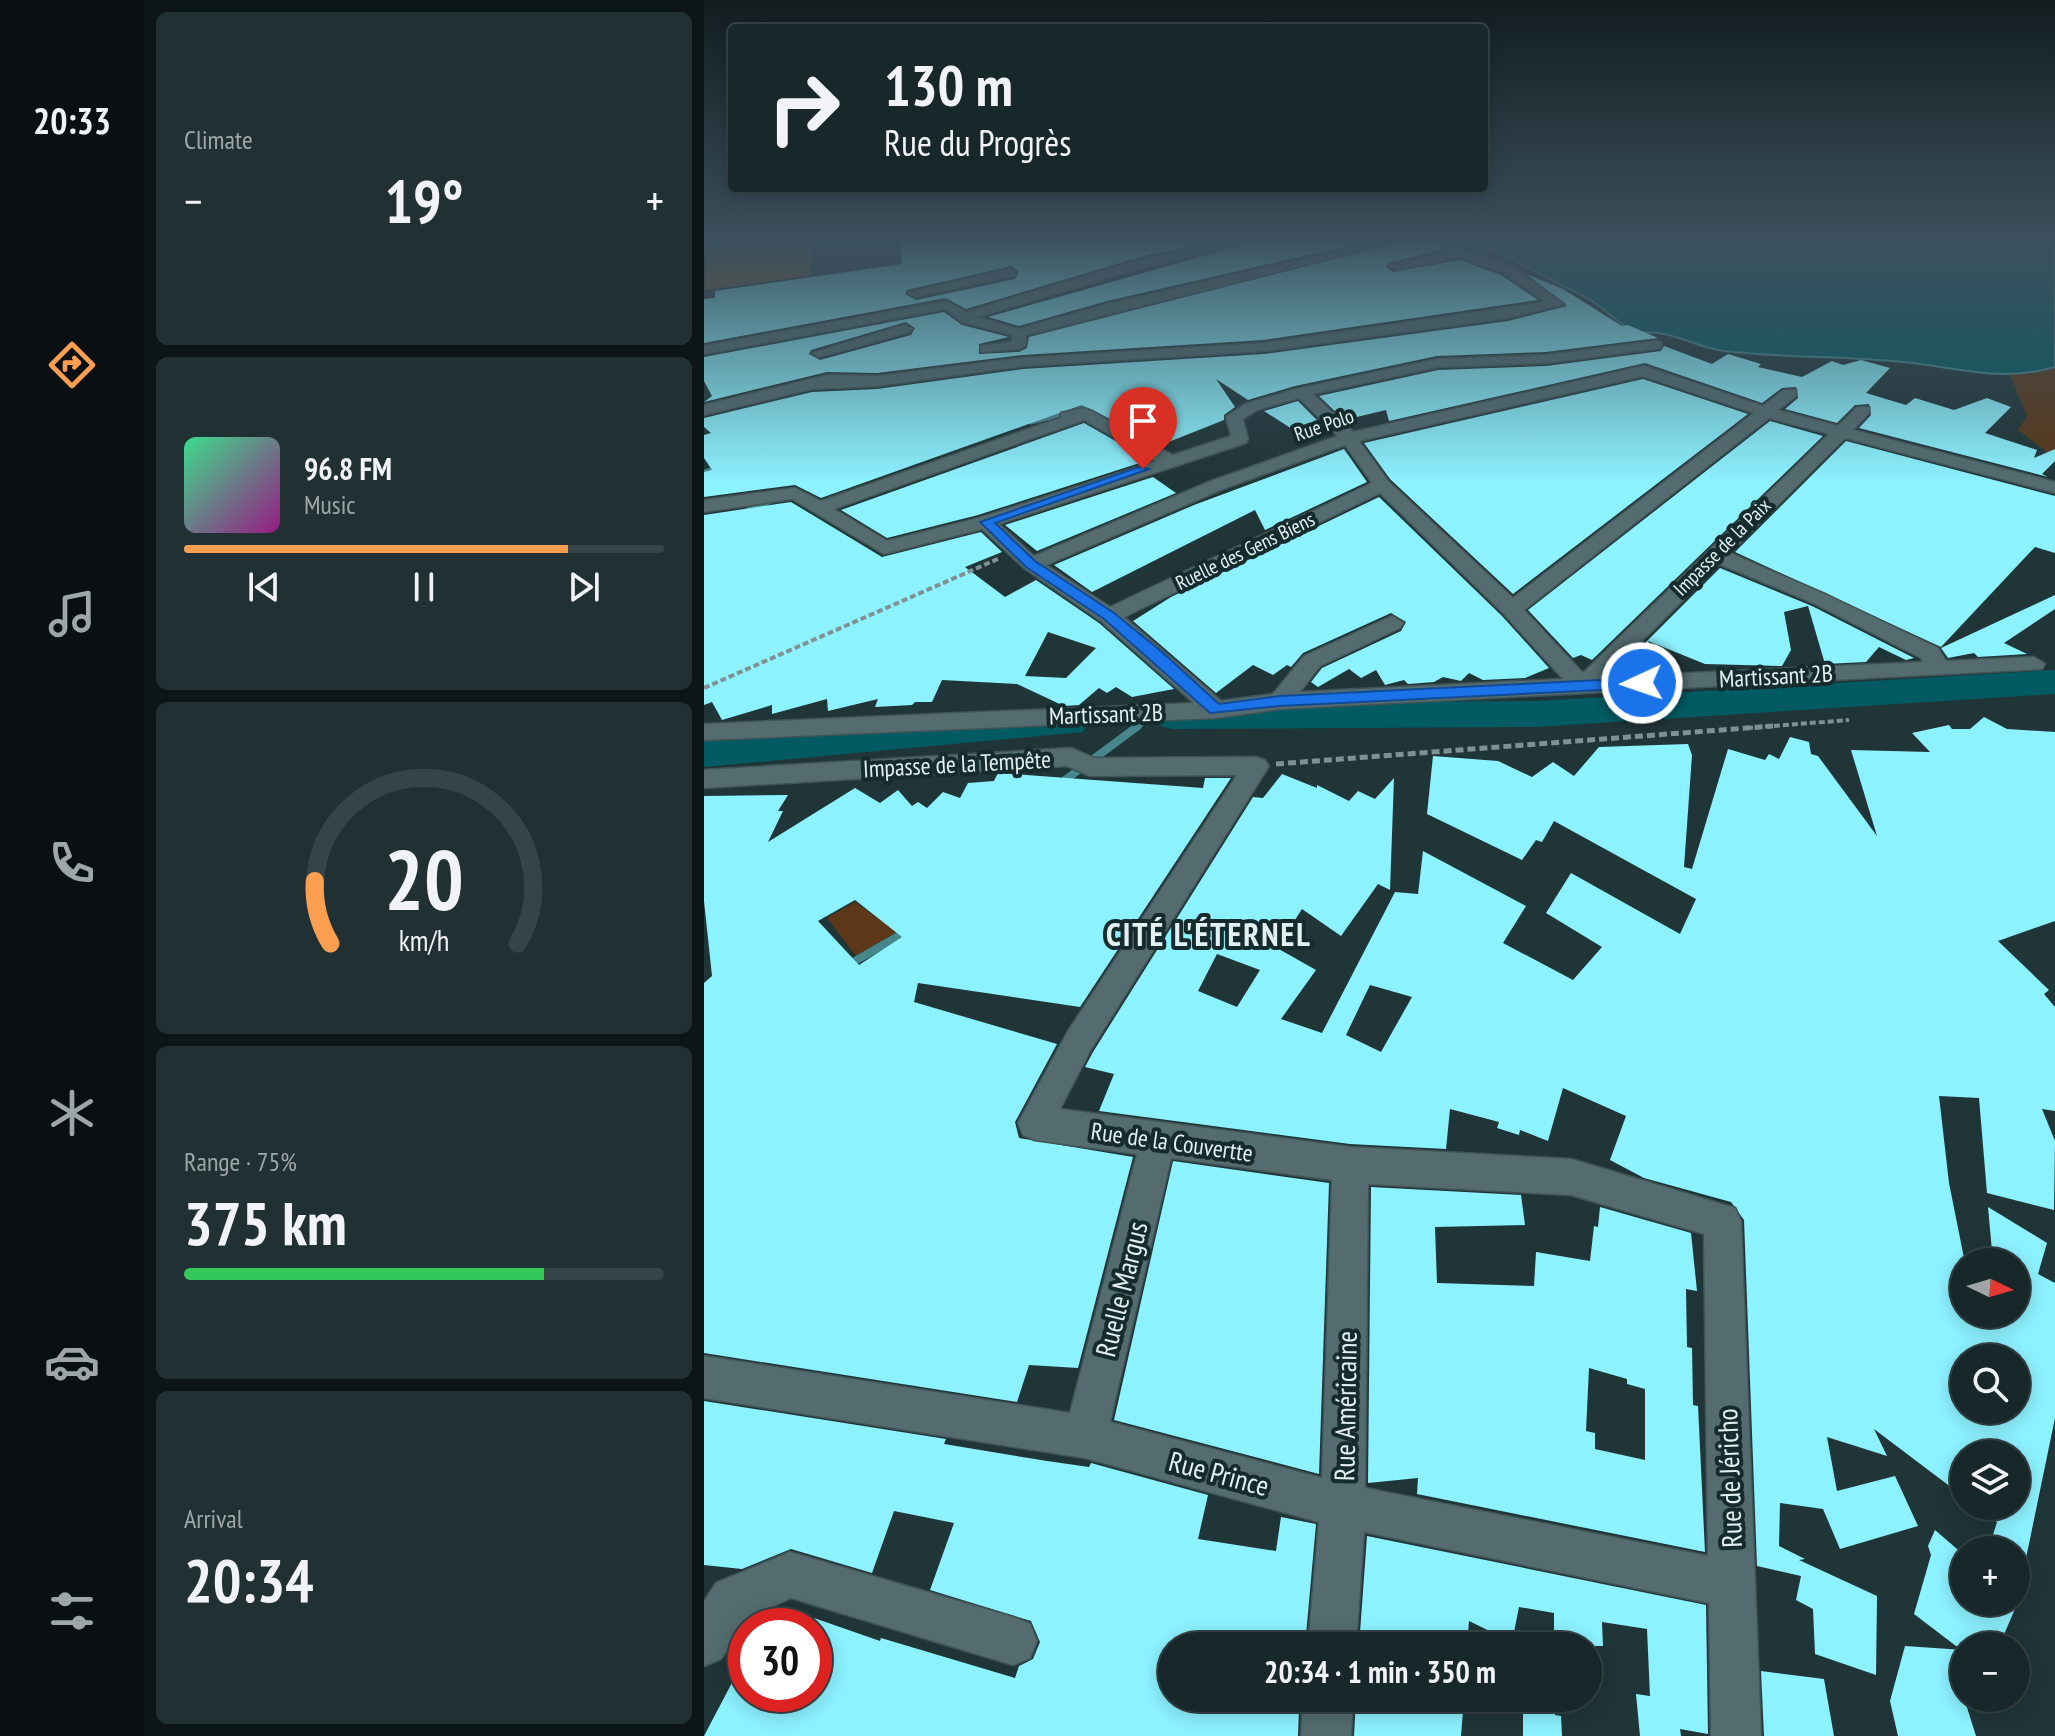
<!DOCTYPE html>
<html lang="en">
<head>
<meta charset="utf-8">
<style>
	body { margin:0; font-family:"PT Sans Narrow",sans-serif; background:#213032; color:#f1f3f6; height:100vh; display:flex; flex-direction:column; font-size:30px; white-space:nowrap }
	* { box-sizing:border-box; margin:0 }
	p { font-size:26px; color:#9fa6a8 }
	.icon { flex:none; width:44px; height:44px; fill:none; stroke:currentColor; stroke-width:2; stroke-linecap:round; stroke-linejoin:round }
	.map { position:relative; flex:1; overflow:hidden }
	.sheet { display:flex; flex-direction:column; gap:12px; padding:12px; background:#0d1617; width:560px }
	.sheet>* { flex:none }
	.top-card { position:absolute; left:24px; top:24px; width:760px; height:168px; border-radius:8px; box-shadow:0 4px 20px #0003,0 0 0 2px #364447; background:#18282a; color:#f1f3f6; overflow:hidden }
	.needle { width:52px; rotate:95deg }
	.fabs { position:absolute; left:1246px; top:1248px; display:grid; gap:16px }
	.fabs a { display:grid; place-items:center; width:80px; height:80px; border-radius:50%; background:#18282a; box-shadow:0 4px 20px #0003,0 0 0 2px #364447; font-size:40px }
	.speed { position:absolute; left:24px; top:1608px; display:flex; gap:16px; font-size:40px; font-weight:700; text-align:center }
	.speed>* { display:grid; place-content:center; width:104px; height:104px; border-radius:50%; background:#18282a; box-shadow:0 4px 20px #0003,0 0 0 2px #364447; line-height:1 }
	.speed .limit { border:12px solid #d22; background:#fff; color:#111 }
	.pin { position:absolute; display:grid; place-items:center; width:68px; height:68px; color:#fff; margin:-82px -34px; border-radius:50% 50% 50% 0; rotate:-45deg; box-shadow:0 0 8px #0007 }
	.pin .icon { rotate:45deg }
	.me { position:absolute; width:88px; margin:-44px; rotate:267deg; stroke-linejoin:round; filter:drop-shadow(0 0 6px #0008) }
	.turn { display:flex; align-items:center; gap:28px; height:168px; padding:0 24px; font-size:36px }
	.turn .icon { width:104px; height:104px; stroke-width:2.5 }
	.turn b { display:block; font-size:56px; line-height:68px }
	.big { font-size:60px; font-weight:800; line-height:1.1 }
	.sheet .widget { flex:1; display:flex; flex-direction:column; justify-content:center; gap:12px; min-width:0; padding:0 28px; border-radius:12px; background:#213032 }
	.sheet .dial { align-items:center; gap:0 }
	.dial svg { height:208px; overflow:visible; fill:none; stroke:#364447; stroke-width:7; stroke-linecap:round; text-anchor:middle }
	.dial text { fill:#f1f3f6; stroke:none }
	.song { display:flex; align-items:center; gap:24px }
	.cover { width:96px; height:96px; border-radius:12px; background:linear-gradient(135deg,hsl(150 70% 55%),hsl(310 70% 35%)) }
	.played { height:8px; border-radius:4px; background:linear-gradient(90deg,#fb9e50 80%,#364447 80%) }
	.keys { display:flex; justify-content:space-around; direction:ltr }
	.heat { display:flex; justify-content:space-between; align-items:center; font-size:44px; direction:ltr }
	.charge { height:12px; border-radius:6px; background:linear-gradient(90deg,#34c759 75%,#364447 0) }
	.trip { position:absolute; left:454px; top:1632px; width:444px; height:80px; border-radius:40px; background:#18282a; box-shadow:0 4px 20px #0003,0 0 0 2px #364447; font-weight:800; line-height:80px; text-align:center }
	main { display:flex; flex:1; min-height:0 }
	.tab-bar { display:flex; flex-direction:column; width:144px; justify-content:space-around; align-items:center; background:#0a1011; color:#9fa6a8 }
	.tab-bar .icon { width:56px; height:56px }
	.tab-bar .selected { color:#fb9e50 }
	.tab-bar b { font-size:36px; color:#f1f3f6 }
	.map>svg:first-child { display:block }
</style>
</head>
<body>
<main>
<nav class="tab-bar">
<b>20:33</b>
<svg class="icon selected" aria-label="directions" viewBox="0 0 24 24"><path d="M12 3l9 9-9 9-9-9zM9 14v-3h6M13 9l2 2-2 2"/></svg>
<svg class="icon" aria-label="music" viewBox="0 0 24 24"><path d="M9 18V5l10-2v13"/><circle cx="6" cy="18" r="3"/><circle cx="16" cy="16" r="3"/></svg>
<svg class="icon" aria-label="phone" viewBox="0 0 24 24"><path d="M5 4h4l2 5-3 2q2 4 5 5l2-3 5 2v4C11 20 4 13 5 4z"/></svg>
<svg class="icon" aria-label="climate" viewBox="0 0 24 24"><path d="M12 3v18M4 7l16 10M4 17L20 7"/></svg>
<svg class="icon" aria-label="car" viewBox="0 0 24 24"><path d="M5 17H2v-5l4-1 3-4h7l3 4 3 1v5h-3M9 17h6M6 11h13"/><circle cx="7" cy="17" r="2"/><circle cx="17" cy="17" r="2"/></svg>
<svg class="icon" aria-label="filters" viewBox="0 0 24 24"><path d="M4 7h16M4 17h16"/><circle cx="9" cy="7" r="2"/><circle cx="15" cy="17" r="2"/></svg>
</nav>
<section class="sheet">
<div class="widget"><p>Climate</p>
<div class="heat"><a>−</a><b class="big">19°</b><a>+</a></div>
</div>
<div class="widget">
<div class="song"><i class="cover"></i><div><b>96.8 FM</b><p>Music</p></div></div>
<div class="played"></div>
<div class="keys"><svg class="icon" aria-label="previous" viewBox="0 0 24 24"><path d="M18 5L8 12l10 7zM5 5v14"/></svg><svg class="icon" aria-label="pause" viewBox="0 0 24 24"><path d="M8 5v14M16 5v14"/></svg><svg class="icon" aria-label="next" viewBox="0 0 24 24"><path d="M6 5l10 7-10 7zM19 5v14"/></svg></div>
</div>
<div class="widget dial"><svg viewBox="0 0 100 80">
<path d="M14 69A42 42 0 1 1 86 69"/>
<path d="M14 69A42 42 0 0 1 8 45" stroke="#fb9e50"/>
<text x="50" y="56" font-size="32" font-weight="700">20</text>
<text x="50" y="72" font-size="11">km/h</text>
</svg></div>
<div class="widget"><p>Range · 75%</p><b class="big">375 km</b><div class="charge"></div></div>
<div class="widget"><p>Arrival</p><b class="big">20:34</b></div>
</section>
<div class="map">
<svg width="1351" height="1736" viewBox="0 0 1351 1736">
	<rect width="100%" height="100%" fill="#203538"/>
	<path fill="#5c3718" d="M1351 367V458L1314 430 1323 416 1306 375Z
		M151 902 193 932 152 956 123 918Z"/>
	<path fill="#875120" d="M44 243 109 244 105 276 0 290 3 259 0 250Z"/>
	<path fill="#025a62" stroke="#46878d" stroke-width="2" d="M771 240H1351V367C1299 383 1251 367 1199 362 1140 356 1079 358 1020 351 988 347 965 327 931 334L887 300Z"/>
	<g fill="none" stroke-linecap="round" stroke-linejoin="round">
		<path stroke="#46878d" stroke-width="5" d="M327 422 371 411 390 402
			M0 472 18 467
			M42 511 70 500"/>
		<path stroke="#46878d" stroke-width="6" d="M431 728 447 716"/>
		<path stroke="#46878d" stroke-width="8" d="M357 783 434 726
			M144 965 205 930"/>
		<path fill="#025a62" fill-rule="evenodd" d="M1351 670V694L832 727 468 729 454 725 448 716 454 707 468 703 832 701Z
			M365 708 379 712 385 722 379 732 0 767V739Z"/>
	</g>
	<path fill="#8df2ff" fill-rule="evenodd" d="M196 240H519L443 255 262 309 242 298 0 343V299L11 298V291L198 264ZM308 266 315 272 311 279 212 300 201 294 203 290Z
		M556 240H670L403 301 315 326 284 317Z
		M704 240H726L741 249 684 263 682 267 689 272 756 260 797 275 834 300 560 340 319 355 173 373 123 372 0 402 8 396 0 381V357L240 312 258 325 305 337 275 344V354L315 352 323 348 325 337ZM202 322 211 328 207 335 116 360 105 354 107 350Z
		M822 274 859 289 918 326 924 325 954 338 842 352 733 356 591 386 544 400 512 379 531 407 520 415V420L457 445 378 405 117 498 91 485 0 497V472L8 470 0 458V435L7 433 0 427V418L108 392 173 389 319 369 560 354 804 321 863 306Z
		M960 346 1008 364 1024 354 1057 364 1054 367 1098 377 1128 361 1139 365 1157 360 1186 368 1162 393 1202 405 1211 398 1250 410 1283 398 1307 407 1281 433 1333 450 1330 458 1351 449V461L1338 474 1344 477 1155 428 1167 415 1165 404 1151 405 1133 423 1081 409 1094 398 1092 387 1078 388 1058 403 941 363 685 421 682 410 640 420 615 396 734 370 842 366 957 351Z
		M939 379 1044 414 809 594 686 479 660 443Z
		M594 401 618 425 591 431 560 411Z
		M1066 421 1119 436 888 660 877 655 869 658 824 610Z
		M380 423 445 460 274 515 183 538 137 510Z
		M1142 441 1351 496V553L1331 547 1237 647 1031 552Z
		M640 449 663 482 561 530 551 510 388 592 350 565 490 505Z
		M449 477 472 493 333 551 301 525Z
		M675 497 798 616 845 668 821 678 779 680 765 673 757 681 739 677 730 682 704 684 700 680 681 685 672 670 657 678 645 669 614 687 607 682 618 668 697 631 702 622 687 613 599 653 587 667 583 665 569 675 549 665 512 693 429 621 467 597Z
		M87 502 178 557 277 532 298 552 261 567 301 597 332 580 395 623 470 689 428 697 412 687 403 693 395 688 375 705 360 706 313 684 238 680 228 702H211L208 705 171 707 174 699 124 711 123 699 68 714V705L18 720 8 702 0 705V515ZM344 632 392 648 362 678 321 676Z
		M1016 568 1108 606 1210 658 1202 660 1175 647 1162 662 1121 664 1104 606 1080 612 1087 650 1078 666 1001 664 944 641 956 671 910 674Z
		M1351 595V609L1300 643 1323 654 1274 657 1270 653 1244 658 1237 648Z
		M1280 717 1303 729 1351 732V921L1294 941 1345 990 1340 994 1351 1007V1111L1338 1109 1351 1141 1350 1210 1283 1193 1275 1098 1235 1096 1245 1183 1260 1258V1314H1312V1262H1289L1284 1207 1343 1243 1334 1274 1351 1283V1418L1321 1563 1312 1556V1550H1304L1288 1538 1293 1522 1272 1506H1312V1454H1260V1497L1170 1429 1183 1456 1123 1437 1133 1491 1191 1476 1214 1526 1136 1549 1119 1509 1076 1503 1075 1546 1101 1559 1095 1560 1173 1596 1172 1675 1111 1654 1109 1609 1092 1600 1097 1576 1053 1566 1040 1220 1027 1202 940 1178 906 1160 922 1116 859 1088 844 1141 816 1130 815 1135 793 1128 795 1122 746 1109 742 1149 646 1144 395 1111 410 1074 381 1067 389 1052 549 797 559 798 578 774 613 788V785L645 801 654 791 671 799 690 778 686 890 674 884 637 936 598 909 573 948 612 970 577 1019 618 1033 691 892 714 894 719 851 822 906 799 943 869 980 898 947 842 913 867 873 976 934 992 899 850 821 838 842 832 840 818 860 723 814 729 756 794 761 828 777 849 762 870 776 895 747 984 744 988 755 980 867 988 869 1024 749 1061 760 1065 754 1075 759 1086 737 1105 742 1107 754 1114 756 1173 836 1147 750 1226 752 1208 733 1245 725 1248 729H1266ZM513 954 556 970 533 1007 494 991ZM666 985 708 997 677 1052 642 1035ZM1260 1358H1312V1410H1260Z
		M294 773 499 788 501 778H527L376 1007 214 983 210 1002 353 1044 311 1122 315 1138 429 1157 374 1368 325 1365 313 1402 0 1353V983L8 976 0 901V796L84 795 74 811H79L64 842 151 788 176 803 194 790 208 806 214 802 223 808 239 792 256 798 264 783 290 781ZM151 900 198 937 155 965 114 921Z
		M469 1161 625 1183 615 1474 410 1420Z
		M667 1187 817 1195 821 1225 731 1227 733 1283 830 1286 832 1252 886 1261 890 1226 894 1227 896 1207 987 1233 993 1291 982 1289 983 1347 988 1348 989 1405 994 1406 1001 1552 713 1494 714 1478 664 1483ZM885 1368 923 1379V1384L941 1389V1460L891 1449V1433L882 1431Z
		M0 1401 242 1439 240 1444 343 1461 385 1467 387 1463 504 1495 494 1539 572 1551 577 1517 612 1524 601 1646H468V1698H530L595 1709 594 1736H0L42 1656V1694H110V1618L176 1641 177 1638 311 1678 315 1666 329 1659 336 1642 327 1621 226 1590 250 1523 190 1511 168 1573 87 1549 38 1569 0 1565Z
		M1231 1530 1260 1555V1602H1314L1295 1646H1252L1210 1614 1227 1555 1224 1546Z
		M663 1536 1002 1605 1004 1734 976 1729 977 1736H936L932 1694 946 1696 943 1629 898 1622 899 1646H850V1613L815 1607 808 1642 765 1621 763 1646H655Z
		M1201 1646 1260 1650V1698L1272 1736H1194L1186 1701Z
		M1057 1671 1120 1679 1130 1736H1060Z
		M652 1698H760L757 1736H650Z
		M819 1698H850L851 1715 857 1716 858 1736H819Z"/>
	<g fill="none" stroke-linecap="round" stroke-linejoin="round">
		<g stroke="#405456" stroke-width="3">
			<path id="minor" d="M532 240H553L451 264 273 317 315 329 404 304 682 240H701L322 335V345L315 349 277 352V346L308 342V335L259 322 241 309 0 354V346L243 301 262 312 444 258Z
				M741 240H753L756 249 806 266 860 304 804 318 560 351 319 366 173 386 108 389 0 415V405L124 375 173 376 319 358 560 343 842 302 798 272 756 257 691 270 685 266 745 251Z
				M306 269 312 273 310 276 211 297 204 293Z
				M201 325 208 329 206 332 115 357 108 353Z
				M952 341 957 342V348L842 363 734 367 609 394 649 432 940 366 1059 406 1080 390H1092V396L1074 410 1134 426 1153 407H1165V413L1149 430 1351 482V493L1141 438 1026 553 1123 595 1234 648 1242 661 1330 657 1341 664 1338 669 576 709 512 718 0 740V724L490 703 397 621 320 568 278 529 180 554 88 499 0 512V500L91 488 117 501 356 418 357 413 379 408 388 411 469 455 527 436 522 417 541 404 592 389 734 359 842 355ZM939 376 1050 413 809 598 684 481 655 441ZM595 398 634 436 507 481 330 556 295 524 542 443 544 439 539 419 553 410ZM1065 418 1125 434 879 673 820 610ZM380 420 452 461 275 518 183 541 130 509ZM641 445 668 483 406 607 342 565 519 489ZM676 493 800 614 859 679 596 692 616 666 696 628 699 623 688 616 600 656 569 694 517 701 420 617ZM1015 564 1109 603 1217 658 1219 662 902 677Z
				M367 748 390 758 552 757 561 760 565 766 386 1051 356 1109 646 1147 867 1159 1031 1208 1037 1221 1057 1736H1007L1005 1603 660 1532 652 1646H604L615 1522 381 1458 0 1398V1356L366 1413 433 1154 331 1140 319 1135 314 1123 364 1031 533 775 386 776 363 766 0 788V770ZM467 1158 628 1180 618 1478 406 1422ZM664 1184 867 1195 1000 1234 1004 1556 661 1488Z
				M86 1552 309 1617 326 1624 333 1641 326 1658 309 1665 87 1598 46 1617 17 1659 0 1666V1601L12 1583Z
				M599 1698H649L647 1736H597Z"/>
		</g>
		<path stroke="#809193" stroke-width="2" stroke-dasharray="4 2" stroke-linecap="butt" d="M374 243 406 250"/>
		<path stroke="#809193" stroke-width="4" stroke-dasharray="6 3" stroke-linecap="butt" d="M0 688 296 558
			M1043 728 1145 720"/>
		<path stroke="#809193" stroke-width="5" stroke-dasharray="8 4" stroke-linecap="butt" d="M572 764 1069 726"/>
		<use href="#minor" fill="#546c6f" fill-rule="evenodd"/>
	</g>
	<linearGradient id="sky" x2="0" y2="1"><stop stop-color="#121d1f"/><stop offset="0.5" stop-color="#3c515e"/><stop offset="1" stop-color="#3c515e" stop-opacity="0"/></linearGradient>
	<rect width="1351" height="483" fill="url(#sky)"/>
	<path fill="#1a73e8" stroke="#114b97" stroke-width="2" d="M435 467 445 469 291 523 331 561 410 613 458 652 515 704 576 696 938 678 946 683 938 688 576 706 506 713 400 619 322 567 276 522Z"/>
	<g text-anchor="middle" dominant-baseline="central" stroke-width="8" stroke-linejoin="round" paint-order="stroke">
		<g font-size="20" fill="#e3f0f1" stroke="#162b2e">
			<text transform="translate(620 425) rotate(-19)">Rue Polo</text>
			<text transform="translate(1018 547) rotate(-45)">Impasse de la Paix</text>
			<text transform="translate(541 551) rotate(-26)">Ruelle des Gens Biens</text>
		</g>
		<g font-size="24" fill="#e3f0f1" stroke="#162b2e">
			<text transform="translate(1072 676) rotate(-3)">Martissant 2B</text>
			<text transform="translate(402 714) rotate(-2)">Martissant 2B</text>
			<text transform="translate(253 764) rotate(-3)">Impasse de la Tempête</text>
			<text transform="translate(468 1142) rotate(8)">Rue de la Couvertte</text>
		</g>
		<g font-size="28" fill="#e3f0f1" stroke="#162b2e">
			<text transform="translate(417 1289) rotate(-76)">Ruelle Margus</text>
			<text transform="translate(641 1406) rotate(-89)">Rue Américaine</text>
			<text transform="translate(515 1473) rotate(15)">Rue Prince</text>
			<text transform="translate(1025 1478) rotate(-92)">Rue de Jéricho</text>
		</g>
		<g font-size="32" font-weight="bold" letter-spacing="2" fill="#e3f0f1" stroke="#162b2e">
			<text x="505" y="934">CITÉ L'ÉTERNEL</text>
		</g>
	</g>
</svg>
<div class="fabs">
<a><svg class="needle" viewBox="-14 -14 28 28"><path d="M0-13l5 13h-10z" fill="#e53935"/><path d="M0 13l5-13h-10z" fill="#9fa6a8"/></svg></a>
<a><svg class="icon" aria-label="search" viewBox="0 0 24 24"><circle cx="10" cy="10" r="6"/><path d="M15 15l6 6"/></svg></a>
<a><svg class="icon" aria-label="layers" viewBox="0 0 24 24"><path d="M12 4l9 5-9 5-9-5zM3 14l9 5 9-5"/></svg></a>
<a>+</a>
<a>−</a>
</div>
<div class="speed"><div class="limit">30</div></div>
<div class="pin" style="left:439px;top:469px;background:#d93025"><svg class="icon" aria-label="arrive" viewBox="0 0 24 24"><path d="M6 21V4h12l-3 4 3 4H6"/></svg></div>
<svg class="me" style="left:938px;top:683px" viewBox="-20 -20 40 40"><circle r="17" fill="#1a73e8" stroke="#fff" stroke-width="3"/><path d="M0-11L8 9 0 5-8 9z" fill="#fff"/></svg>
<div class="trip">20:34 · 1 min · 350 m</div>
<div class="top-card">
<div class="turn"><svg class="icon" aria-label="right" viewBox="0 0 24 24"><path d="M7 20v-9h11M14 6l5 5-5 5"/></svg><div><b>130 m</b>Rue du Progrès</div></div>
</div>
</div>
</main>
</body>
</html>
